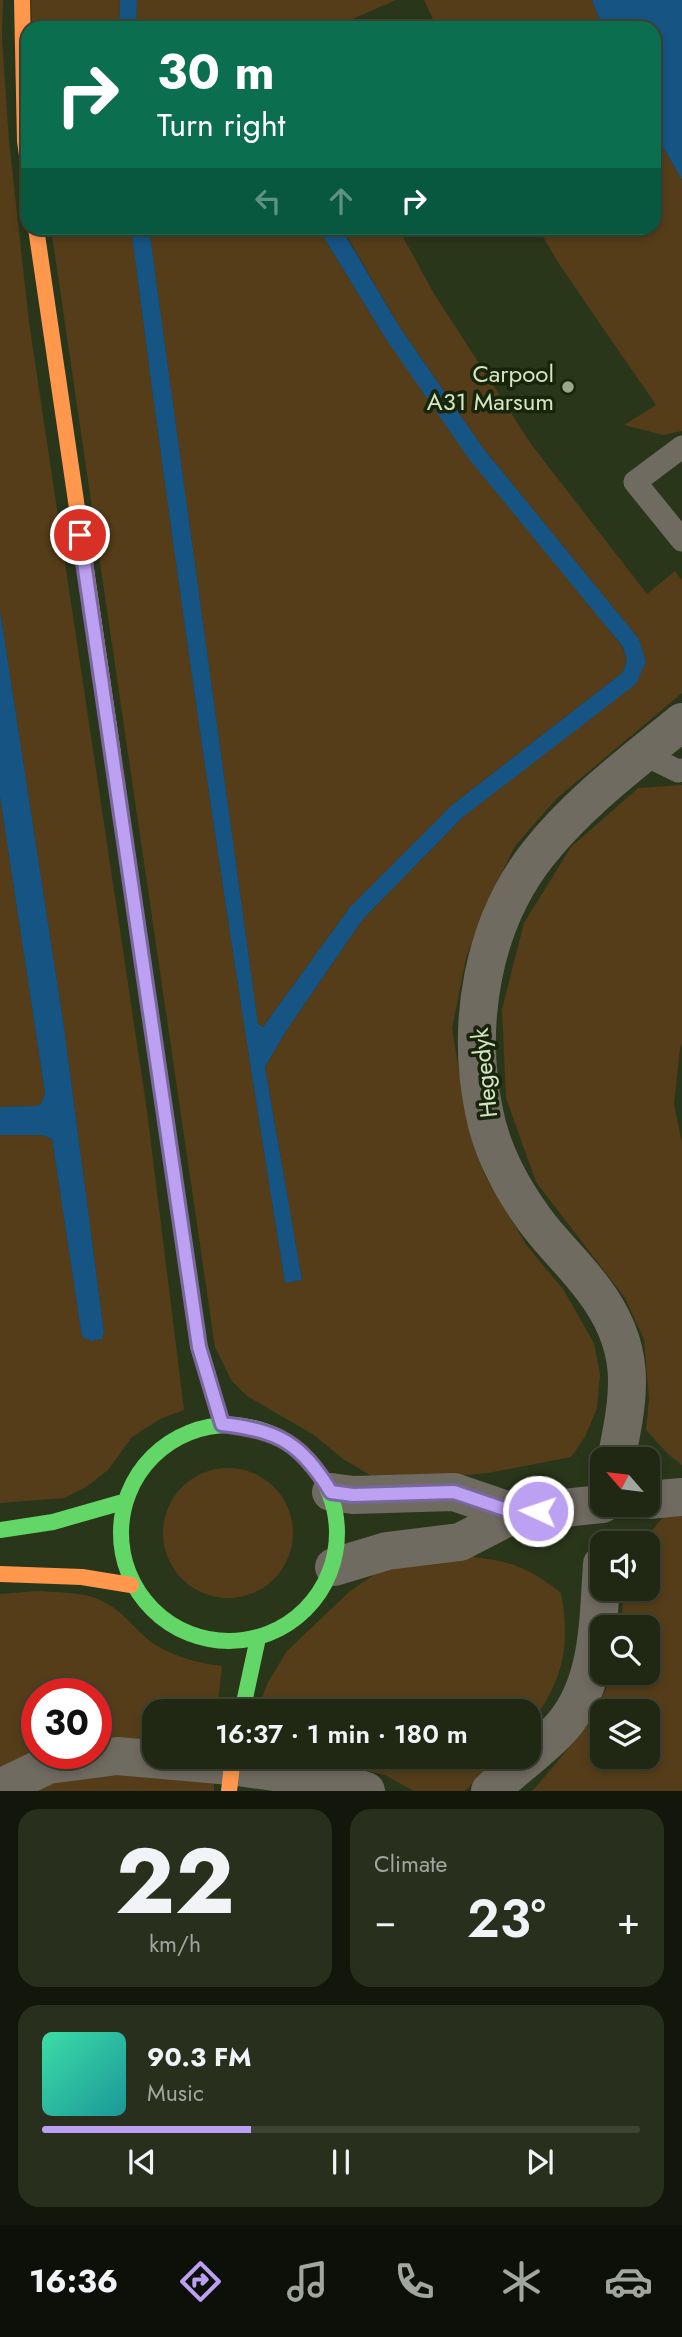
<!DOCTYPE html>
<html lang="en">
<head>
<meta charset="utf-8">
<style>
	body { margin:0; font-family:Jost,sans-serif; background:#28301d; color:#f1f3f6; height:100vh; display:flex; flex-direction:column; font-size:26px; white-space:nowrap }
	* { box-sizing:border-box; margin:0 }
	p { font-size:23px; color:#a2a6a0 }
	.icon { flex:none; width:38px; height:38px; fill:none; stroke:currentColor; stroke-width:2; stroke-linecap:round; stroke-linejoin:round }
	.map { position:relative; height:1791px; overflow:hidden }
	.details { display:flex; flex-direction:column; gap:18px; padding:18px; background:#12160b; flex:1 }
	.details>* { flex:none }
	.hud { position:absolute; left:21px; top:21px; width:640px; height:214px; border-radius:21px; box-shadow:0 4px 10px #0003,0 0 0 2px #3d4434; background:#0b6e4f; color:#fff; overflow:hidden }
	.needle { width:46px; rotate:298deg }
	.tools { position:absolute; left:590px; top:1447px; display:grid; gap:14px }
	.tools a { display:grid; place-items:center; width:70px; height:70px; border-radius:14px; background:#202814; box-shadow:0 4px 10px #0003,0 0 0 2px #3d4434; font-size:35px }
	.speed { position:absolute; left:21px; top:1678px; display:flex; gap:14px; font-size:35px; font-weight:700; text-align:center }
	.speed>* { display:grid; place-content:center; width:91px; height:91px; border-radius:50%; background:#202814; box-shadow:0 4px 10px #0003,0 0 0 2px #3d4434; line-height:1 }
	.speed .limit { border:10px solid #d22; background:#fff; color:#111 }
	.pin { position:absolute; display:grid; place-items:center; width:60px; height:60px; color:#fff; margin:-30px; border:4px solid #fff; border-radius:50%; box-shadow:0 2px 7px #0007 }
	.me { position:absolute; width:77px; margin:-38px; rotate:273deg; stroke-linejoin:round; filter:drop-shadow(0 0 5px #0008) }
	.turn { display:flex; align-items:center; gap:24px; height:147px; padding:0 21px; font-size:32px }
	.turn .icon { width:91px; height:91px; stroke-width:2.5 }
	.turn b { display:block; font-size:49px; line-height:60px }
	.lanes { display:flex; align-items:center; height:66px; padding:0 21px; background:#0003; justify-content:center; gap:35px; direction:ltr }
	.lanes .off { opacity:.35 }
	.big { font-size:52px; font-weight:600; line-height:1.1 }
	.details .tile { flex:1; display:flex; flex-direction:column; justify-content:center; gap:10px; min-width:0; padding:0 24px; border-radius:21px; background:#28301d }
	.details .dial { align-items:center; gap:0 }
	.dial b { font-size:91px; line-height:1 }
	.song { display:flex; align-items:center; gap:21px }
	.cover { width:84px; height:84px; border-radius:10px; background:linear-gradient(135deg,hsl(160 70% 55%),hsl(180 70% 35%)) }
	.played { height:7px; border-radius:4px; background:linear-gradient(90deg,#bca0f2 35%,#3d4434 35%) }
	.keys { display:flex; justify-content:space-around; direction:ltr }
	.heat { display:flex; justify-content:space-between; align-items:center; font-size:38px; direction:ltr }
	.details .tiles { flex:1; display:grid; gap:18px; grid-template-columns:1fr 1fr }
	.tile:last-child { grid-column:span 2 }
	.trip { position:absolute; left:142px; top:1699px; width:399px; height:70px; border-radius:21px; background:#202814; box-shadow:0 4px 10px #0003,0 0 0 2px #3d4434; font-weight:600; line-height:70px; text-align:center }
	.dock { display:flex; height:112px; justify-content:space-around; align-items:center; background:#0d1008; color:#a2a6a0 }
	.dock .icon { width:49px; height:49px }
	.dock .selected { color:#bca0f2 }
	.dock b { font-size:32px; color:#f1f3f6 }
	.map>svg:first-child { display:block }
</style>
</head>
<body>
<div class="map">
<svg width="682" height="1791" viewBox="0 0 682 1791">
	<rect width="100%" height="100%" fill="#2a361a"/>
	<path fill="#553d19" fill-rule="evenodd" d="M0 0H3L2 39 9 141 29 322 147 1111 184 1410 160 1419 132 1437 108 1470 86 1487 64 1498 0 1503V1135H42L52 1139 82 1336 92 1341 101 1339 104 1332 64 1027 0 610Z
		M31 0H120L119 28H32Z
		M137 0H396L332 28H136Z
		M424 0H592L603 28H437Z
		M655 133 682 180V431L663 435 624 425 656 405 561 267 538 228H654Z
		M51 228H131C176 580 228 932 285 1283L302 1280 265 1067 286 1031 363 919 463 817 646 662 639 639 483 448 399 326 342 228H398L433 292 531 444 647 594 675 571 682 580V693L556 799 515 846 487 902 466 958 452 1028 463 1097 485 1176 527 1246 563 1289 594 1343 600 1374 597 1408 585 1437 571 1457 488 1473 410 1480 375 1478 343 1459 314 1435 247 1396 231 1380 215 1347Z
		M149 228H318L384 336 623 648 627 661 622 673 452 805 350 907 263 1027 258 1024Z
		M682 785V1043L680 1048 674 1104 682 1143V1465L668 1454 646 1430 649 1399 644 1339 625 1298 536 1182 506 1098 502 1009 524 923 571 847 638 788Z
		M0 797 45 1093 41 1104 36 1106 0 1107Z
		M163 1533a65 65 0 1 1 130 0a65 65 0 1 1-130 0Z
		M682 1510V1791H532C562 1758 597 1715 613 1673H648V1628L621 1627 624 1589H648V1544L642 1543 667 1512ZM602 1712H648V1757H602Z
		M474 1557C514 1562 529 1568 561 1593 571 1644 563 1684 529 1725L528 1712H257L268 1682 287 1651 349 1592 375 1574 416 1561Z
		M37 1591C60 1593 85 1591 106 1603 121 1611 130 1623 143 1635 163 1654 195 1663 222 1666L217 1711 154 1712V1740L116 1738 96 1741V1694H37V1751L0 1768V1594Z
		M286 1757H498L465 1791H414L385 1775 330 1762Z
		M117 1774 214 1782V1791H34L53 1782Z"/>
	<path fill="#165484" d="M120 0H137L136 28H119Z
		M592 0H682V180L655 133 654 28H603Z
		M131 228H149L258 1024 263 1027 350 907 452 805 622 673 627 661 623 647 469 459 384 336 318 228H341L399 326 483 448 639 639 646 662 636 684 463 817 363 919 286 1031 265 1067 302 1280 285 1283C228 932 176 580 131 228Z
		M0 610 64 1027 104 1332 102 1339 92 1341 82 1337 52 1139 42 1135H0V1107L36 1106 41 1104 45 1093 0 797Z"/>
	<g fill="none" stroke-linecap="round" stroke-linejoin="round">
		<path stroke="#6f6b61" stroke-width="23" d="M682 447 635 482 682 540
			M643 754 678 771 682 770"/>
		<path stroke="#6f6b61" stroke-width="38" d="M616 1460C630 1392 638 1348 593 1289 574 1263 550 1242 532 1216 510 1185 491 1148 484 1111 466 1024 482 925 538 854 578 803 632 763 682 722
			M331 1492 353 1495 454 1492 516 1513
			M648 1500 682 1497
			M334 1567 387 1551 460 1542 516 1513 602 1504
			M0 1788 48 1765 117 1756 231 1766 325 1779 366 1791
			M490 1791C511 1771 535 1754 556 1733 600 1690 598 1621 602 1564"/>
		<path stroke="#63d668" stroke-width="16" d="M177 1197 199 1347 222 1424
			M121 1533a108 108 0 1 1 216 0a108 108 0 1 1-216 0Z
			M0 1530 53 1522 123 1502
			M242 1712 258 1638"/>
		<path stroke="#ff974d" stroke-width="16" d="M22 0 25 141 28 163
			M36 228 113 754
			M0 1574 82 1577 131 1585
			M229 1791 233 1757"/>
		<path stroke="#b3261e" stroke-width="16" d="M113 754 177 1197"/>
	</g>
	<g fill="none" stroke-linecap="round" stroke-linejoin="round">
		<g stroke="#7a689d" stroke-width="18">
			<path id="route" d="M80 535 199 1347 222 1424C279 1431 300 1442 331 1492L353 1495 454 1492 516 1513 538 1511"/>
		</g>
		<use href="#route" stroke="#bca0f2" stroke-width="12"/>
	</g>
	<circle fill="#98a888" stroke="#19250a" stroke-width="2.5" cx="568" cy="387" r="7"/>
	<g text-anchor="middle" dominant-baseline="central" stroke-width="7" stroke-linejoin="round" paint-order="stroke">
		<g font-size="24" fill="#d4e5c3" stroke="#19250a" text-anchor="end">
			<text x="554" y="373">Carpool<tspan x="554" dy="28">A31 Marsum</tspan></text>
		</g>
		<g font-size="24" fill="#d4e5c3" stroke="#19250a">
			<text transform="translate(484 1073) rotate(-96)">Hegedyk</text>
		</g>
	</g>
</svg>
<div class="tools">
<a><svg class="needle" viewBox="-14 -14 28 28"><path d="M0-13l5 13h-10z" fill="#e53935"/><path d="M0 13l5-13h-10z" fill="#a2a6a0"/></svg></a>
<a><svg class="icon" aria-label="sound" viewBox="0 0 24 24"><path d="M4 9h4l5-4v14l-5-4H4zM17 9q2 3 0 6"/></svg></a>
<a><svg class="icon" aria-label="search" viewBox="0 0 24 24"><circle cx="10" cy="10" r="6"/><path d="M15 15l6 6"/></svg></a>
<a><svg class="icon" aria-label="layers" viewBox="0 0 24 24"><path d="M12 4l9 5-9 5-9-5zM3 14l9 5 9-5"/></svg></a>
</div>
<div class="speed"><div class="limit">30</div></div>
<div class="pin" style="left:80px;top:535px;background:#d93025"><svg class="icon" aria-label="arrive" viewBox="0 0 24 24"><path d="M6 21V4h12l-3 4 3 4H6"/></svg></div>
<svg class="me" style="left:538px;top:1511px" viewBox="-20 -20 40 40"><circle r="17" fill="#bca0f2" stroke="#fff" stroke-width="3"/><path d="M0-11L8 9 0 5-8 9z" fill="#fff"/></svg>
<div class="trip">16:37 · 1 min · 180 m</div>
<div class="hud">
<div class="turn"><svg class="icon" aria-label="right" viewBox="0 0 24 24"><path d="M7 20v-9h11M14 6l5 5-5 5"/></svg><div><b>30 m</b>Turn right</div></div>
<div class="lanes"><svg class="icon off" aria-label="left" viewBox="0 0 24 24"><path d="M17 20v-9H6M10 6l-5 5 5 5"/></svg><svg class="icon off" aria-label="ahead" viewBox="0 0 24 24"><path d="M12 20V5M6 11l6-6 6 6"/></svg><svg class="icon" aria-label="right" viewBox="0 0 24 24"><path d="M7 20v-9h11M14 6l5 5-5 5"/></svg></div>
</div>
</div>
<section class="details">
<div class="tiles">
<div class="tile dial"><b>22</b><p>km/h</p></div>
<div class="tile"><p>Climate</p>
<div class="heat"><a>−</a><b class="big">23°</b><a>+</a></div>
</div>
<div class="tile">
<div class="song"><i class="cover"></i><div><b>90.3 FM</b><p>Music</p></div></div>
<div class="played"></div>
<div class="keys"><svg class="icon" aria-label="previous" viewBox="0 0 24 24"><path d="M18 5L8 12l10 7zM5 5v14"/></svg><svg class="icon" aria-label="pause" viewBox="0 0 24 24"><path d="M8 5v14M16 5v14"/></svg><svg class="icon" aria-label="next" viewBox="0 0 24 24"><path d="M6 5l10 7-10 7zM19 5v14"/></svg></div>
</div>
</div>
</section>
<nav class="dock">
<b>16:36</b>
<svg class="icon selected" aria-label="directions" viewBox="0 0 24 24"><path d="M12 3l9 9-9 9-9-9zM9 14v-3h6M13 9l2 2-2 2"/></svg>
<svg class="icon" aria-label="music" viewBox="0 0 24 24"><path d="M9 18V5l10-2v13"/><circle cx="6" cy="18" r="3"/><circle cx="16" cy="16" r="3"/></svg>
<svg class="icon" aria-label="phone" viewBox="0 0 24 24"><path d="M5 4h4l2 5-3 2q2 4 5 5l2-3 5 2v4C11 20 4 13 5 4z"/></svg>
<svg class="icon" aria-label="climate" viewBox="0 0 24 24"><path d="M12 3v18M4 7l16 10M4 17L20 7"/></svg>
<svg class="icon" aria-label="car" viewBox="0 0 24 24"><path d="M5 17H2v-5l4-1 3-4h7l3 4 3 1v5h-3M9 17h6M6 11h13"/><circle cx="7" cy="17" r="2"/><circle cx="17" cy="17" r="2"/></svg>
</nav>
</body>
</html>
